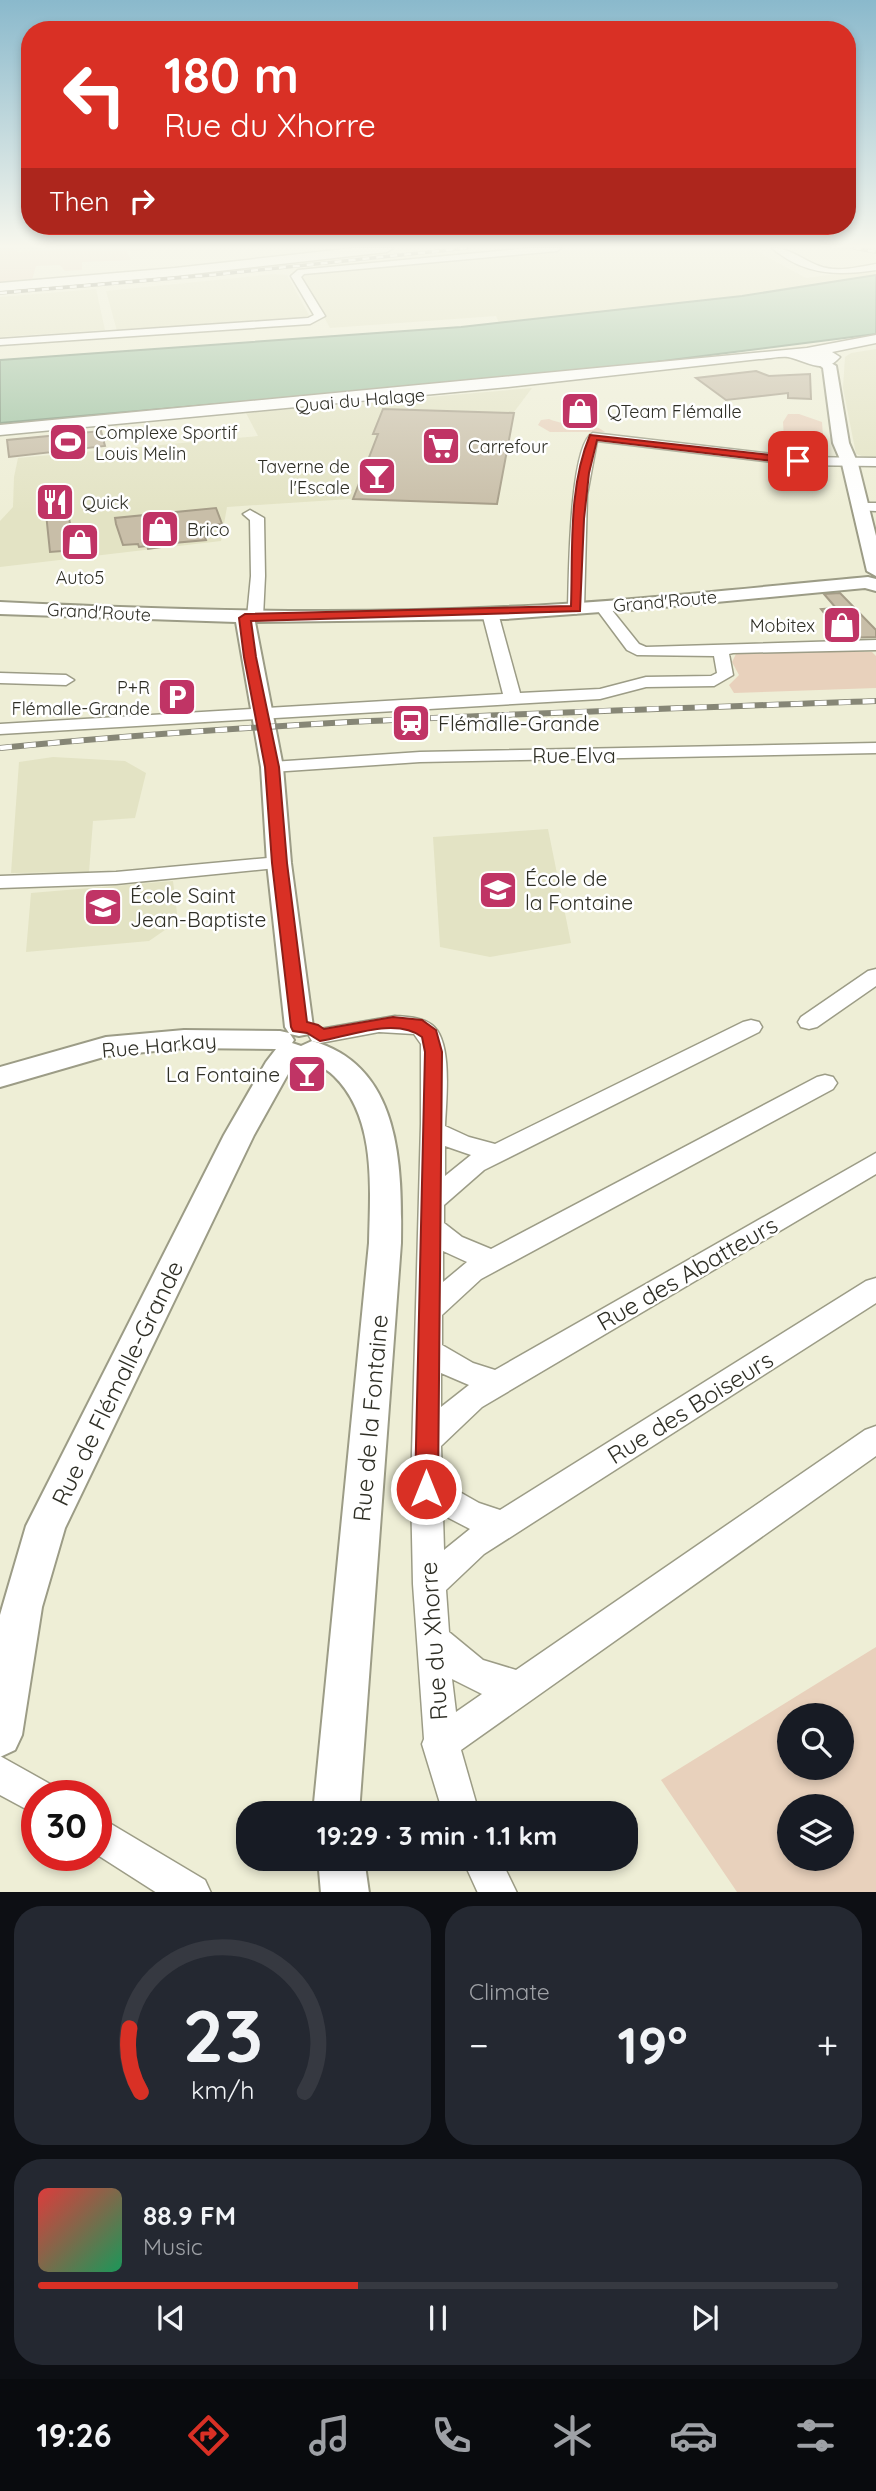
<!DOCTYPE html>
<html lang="en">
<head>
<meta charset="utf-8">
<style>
	body { margin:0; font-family:Quicksand,sans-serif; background:#242831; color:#f1f3f6; height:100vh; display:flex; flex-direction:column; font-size:26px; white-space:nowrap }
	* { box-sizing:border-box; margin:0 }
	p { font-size:23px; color:#9ea1a6 }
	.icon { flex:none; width:38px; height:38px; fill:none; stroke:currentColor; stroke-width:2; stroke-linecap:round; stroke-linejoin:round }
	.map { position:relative; height:1892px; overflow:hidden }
	.sheet { display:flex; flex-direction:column; gap:14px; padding:14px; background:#0d0f14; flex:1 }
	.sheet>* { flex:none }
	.top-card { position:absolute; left:21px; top:21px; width:835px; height:214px; border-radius:28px; box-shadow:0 4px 10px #0003; background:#d93025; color:#fff; overflow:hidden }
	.tools { position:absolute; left:777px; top:1703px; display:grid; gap:14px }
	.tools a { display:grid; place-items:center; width:77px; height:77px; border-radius:50%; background:#171b24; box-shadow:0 4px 10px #0003; font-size:35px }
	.speed { position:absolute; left:21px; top:1780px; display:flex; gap:14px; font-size:35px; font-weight:700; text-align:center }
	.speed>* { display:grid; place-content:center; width:91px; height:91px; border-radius:50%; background:#171b24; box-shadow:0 4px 10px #0003; line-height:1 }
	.speed .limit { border:10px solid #d22; background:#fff; color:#111 }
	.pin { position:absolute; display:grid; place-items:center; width:60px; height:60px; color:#fff; margin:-30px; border-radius:14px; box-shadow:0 4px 10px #0006 }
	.me { position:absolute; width:77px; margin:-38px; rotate:0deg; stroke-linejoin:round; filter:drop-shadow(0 0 5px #0008) }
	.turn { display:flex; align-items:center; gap:24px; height:147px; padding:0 28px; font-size:32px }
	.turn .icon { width:91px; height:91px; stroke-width:2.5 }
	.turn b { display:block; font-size:49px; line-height:60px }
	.then { display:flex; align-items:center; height:66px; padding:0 28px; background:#0003; gap:14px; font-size:26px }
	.big { font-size:52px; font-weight:700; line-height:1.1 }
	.sheet .card { flex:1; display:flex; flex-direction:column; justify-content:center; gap:10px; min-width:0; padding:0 24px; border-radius:28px; background:#242831 }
	.sheet .dial { align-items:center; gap:0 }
	.dial svg { height:182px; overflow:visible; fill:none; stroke:#363941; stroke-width:7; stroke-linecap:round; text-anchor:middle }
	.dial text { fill:#f1f3f6; stroke:none }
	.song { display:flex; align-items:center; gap:21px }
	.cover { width:84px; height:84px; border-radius:10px; background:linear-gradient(135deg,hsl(0 70% 55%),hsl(150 70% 35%)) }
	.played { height:7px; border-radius:4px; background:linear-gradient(90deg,#d93025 40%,#363941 40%) }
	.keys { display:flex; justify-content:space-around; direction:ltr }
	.heat { display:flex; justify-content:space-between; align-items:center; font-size:38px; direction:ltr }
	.sheet .tiles { flex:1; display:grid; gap:14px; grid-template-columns:1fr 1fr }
	.card:last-child { grid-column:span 2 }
	.trip { position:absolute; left:236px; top:1801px; width:402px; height:70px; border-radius:28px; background:#171b24; box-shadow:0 4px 10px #0003; font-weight:700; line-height:70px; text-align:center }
	.tabs { display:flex; height:112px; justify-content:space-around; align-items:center; background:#090b0e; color:#9ea1a6 }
	.tabs .icon { width:49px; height:49px }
	.tabs .current { color:#d93025 }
	.tabs b { font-size:32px; color:#f1f3f6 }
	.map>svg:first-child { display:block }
</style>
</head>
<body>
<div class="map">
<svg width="876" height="1893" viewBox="0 0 876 1893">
	<rect width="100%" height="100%" fill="#eeeed6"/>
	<path fill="#e3e3c4" d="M609 248H751L806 278 876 269V275L742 296 499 323 496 316 330 328 301 276 449 258Z
		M275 274 287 275 310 317 117 331 106 291Z
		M96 289 105 330 0 337V297Z
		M876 349V458H868L856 454 843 388 845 357 851 353Z
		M532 388 514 412 497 505 350 499 227 507 221 541 0 567V521L13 507 14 477 18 458 258 436 246 413Z
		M53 757 125 761 146 773 135 818 93 821 89 872 11 873 19 762Z
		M548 829 571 943 490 957 440 947 433 837Z
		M173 881 178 921 149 941 26 952 31 893Z"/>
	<path fill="#e8d1bc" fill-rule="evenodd" d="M0 248H11L18 252 73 248H164L127 251 131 260 82 262V270L65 271 60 265 36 266 32 280 0 282Z
		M788 414H799L822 422 824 451C811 457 799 458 785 455L783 422Z
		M549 419C569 428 588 419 605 432H550L538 425 541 420Z
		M816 651 872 652 876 656V688L734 693 729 685 739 675 732 662 736 654Z
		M876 1647V1892H737L661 1780ZM842 1715V1768H789V1715ZM842 1806V1858H789V1806Z"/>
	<path fill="#9dc1a1" stroke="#7c957c" stroke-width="2" d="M876 275V334L552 375 0 423V360L461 327 742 296Z"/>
	<path fill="#c8bea8" stroke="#a59c87" stroke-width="2" d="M756 371 769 376 810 374 811 399 788 398V393L726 400 696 378Z
		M383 409 514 413 497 504 353 499 378 434H373Z
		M101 431 105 446 9 457 7 440Z
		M64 492 75 550 50 552 44 494Z
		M216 508 222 524 201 526 206 540 162 544V547L148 549 147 546 139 547 138 544 123 545 116 524 115 518Z
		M840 593 876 630V637L844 638 821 609 836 608 824 594Z"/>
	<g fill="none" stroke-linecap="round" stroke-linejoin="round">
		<g stroke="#9c9c86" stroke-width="3">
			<path id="minor" d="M530 248H561L557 251 304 274 301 277 325 316 310 324 0 345V339L308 318 314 315 291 276 298 270Z
				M772 248C790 248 803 260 819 266 837 273 858 267 876 264V270C836 276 804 275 772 248Z
				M593 433 798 457 876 458V466L798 465 597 441 587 495 584 609 576 614 568 609C569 581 569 443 593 433Z
				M860 503H876V511L855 510 853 507Z
				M250 510 264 518 265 576 263 617 255 622 247 617 251 576 250 520 243 514Z
				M602 603 607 604 639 644 646 647 876 640V650L733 653 729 654 733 675 714 686 646 687 600 699 0 734V724L503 694 482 613 490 608 498 613 520 693 600 689 646 677 711 676 717 673 714 656 637 655 627 650 595 607Z
				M0 673 66 675 74 680 66 685 0 683Z
				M876 743V753L420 762 272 772 263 767 272 762 420 752Z
				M279 857 289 863 286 867 116 884 0 888V876L116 872Z
				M876 969V986L817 1027 809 1029 801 1027 798 1022 801 1017 868 971Z
				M395 1016C407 1017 422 1017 432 1025 453 1041 446 1100 445 1126L469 1137 495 1144 743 1022 751 1020 759 1022 762 1027 759 1032 484 1170 444 1205V1223L462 1237 491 1249 817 1077 825 1075 833 1077 837 1083 833 1089 481 1279 442 1315V1345L473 1363 495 1370 876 1153V1174L482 1407 441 1446 442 1482 479 1503 500 1510 866 1281 876 1278V1303L484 1554 446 1590 449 1632 483 1660 516 1670 865 1430 876 1426V1456L461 1750 479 1813H443L422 1744 424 1739 413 1584 411 1489 421 1124V1044L414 1034 379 1032 320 1043 312 1041 309 1036 312 1031 320 1029ZM445 1146 471 1155 445 1176ZM443 1251 467 1262 443 1282ZM441 1373 469 1385 441 1407ZM443 1515 470 1529 444 1550ZM452 1679 482 1694 456 1712Z
				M0 1756 50 1784 54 1796H37V1815L0 1795Z
				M96 1815 205 1880 211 1893H157L96 1854Z
				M462 1858H500L517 1893H478Z"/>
		</g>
		<g stroke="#9c9c86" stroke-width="4">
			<path id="tertiary" d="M823 358 836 366 849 443 858 464 876 536V576L867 571 842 464 833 443 823 368 816 362Z
				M868 577 876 579V591L865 588 642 609 505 619 255 622 283 767 291 863 313 1027 309 1034 299 1036 290 1034 294 1040 292 1043 301 1046 312 1041C402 1066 402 1167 401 1243L359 1813H313L369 1243C370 1189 377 1118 334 1076 325 1067 312 1063 301 1057L288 1074 254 1135 65 1528 42 1607 22 1735 15 1750 0 1757V1615L26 1526 224 1135 266 1062 276 1049 184 1048 107 1056 0 1087V1067L106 1037 184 1030 280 1031 289 1033 285 1027 267 863 261 767 236 622 0 614V602C168 610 336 615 504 607 625 602 747 588 868 577Z
				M318 1858H364L369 1893H321Z"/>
		</g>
		<g stroke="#9c9c86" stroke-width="3">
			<path id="secondary" d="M876 335V343L832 352 840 357C824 376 805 360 788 357 779 356 768 359 759 359L508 387 0 435V425L807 348Z"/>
		</g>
		<g stroke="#9c9c86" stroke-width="3">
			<path id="primary" d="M353 248H393L387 252 175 276 0 291V283L175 268Z"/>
		</g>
		<use href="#minor" fill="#fff" fill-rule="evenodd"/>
		<use href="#tertiary" fill="#fff" fill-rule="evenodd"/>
		<use href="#secondary" fill="#fff" fill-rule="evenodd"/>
		<use href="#primary" fill="#fff" fill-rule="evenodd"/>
		<g stroke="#868676" stroke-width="3.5">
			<path id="rail-far1" d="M854 248 876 252
				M0 293 211 275 467 248"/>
		</g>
		<g stroke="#868676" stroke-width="6">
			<path id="rail" d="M0 748C291 719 584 712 876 701"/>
		</g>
		<use href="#rail-far1" stroke="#fff" stroke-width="2.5" stroke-dasharray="7" stroke-linecap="butt"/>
		<use href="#rail" stroke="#fff" stroke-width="4.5" stroke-dasharray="12" stroke-linecap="butt"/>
	</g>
	<linearGradient id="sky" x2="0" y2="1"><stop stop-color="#8ab9cc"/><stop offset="0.48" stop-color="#f7f7ed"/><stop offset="1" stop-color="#f7f7ed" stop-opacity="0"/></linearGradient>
	<rect width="876" height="513" fill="url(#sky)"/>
	<path fill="#d93025" stroke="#8d1f18" stroke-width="2" d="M590 435 798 458 803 461 798 464 597 440 589 473 584 519 580 611 251 621 256 657 279 767 287 863 307 1022 318 1025 324 1029 393 1017 422 1020 436 1030 442 1052 438 1489 435 1496 426 1499 418 1496 415 1489 425 1052 422 1037C396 1017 350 1036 320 1041L307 1033 293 1031 291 1027 272 863 265 767 244 657 239 618 245 614 571 606C573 551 568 487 590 435Z"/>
	<defs>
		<g id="shop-square" transform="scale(2.0125)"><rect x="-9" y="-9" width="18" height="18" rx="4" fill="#c03465" stroke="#fff"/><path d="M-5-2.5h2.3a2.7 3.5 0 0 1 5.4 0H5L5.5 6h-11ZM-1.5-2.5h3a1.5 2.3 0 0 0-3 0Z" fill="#fff"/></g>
		<g id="stadium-square" transform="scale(2.0125)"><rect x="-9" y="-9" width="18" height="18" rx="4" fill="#c03465" stroke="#fff"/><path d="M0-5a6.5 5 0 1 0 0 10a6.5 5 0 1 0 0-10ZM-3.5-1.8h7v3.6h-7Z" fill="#fff"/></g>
		<g id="supermarket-square" transform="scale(2.0125)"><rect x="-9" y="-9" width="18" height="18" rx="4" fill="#c03465" stroke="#fff"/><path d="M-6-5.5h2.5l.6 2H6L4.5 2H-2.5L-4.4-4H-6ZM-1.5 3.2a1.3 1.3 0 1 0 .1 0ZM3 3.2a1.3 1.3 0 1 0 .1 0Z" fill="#fff"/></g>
		<g id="bar-square" transform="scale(2.0125)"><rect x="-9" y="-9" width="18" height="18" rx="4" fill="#c03465" stroke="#fff"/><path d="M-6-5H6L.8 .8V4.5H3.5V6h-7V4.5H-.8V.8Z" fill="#fff"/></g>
		<g id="restaurant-square" transform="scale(2.0125)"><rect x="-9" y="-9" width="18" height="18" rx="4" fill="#c03465" stroke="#fff"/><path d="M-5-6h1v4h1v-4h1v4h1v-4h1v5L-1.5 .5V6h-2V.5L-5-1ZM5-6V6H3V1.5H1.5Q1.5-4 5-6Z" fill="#fff"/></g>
		<g id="parking-square" transform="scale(2.0125)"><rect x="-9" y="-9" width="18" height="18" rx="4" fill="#c03465" stroke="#fff"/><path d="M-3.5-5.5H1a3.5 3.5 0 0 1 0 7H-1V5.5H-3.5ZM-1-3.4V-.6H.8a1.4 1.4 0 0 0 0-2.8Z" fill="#fff"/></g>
		<g id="station-square" transform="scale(2.0125)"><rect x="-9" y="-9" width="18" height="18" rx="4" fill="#c03465" stroke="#fff"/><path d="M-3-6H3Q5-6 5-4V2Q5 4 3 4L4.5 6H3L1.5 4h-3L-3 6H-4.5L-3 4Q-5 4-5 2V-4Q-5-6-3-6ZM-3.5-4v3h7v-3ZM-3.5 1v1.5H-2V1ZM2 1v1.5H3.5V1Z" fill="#fff"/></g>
		<g id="school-square" transform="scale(2.0125)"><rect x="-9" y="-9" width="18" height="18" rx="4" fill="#c03465" stroke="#fff"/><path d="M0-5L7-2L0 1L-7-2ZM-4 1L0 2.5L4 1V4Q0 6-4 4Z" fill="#fff"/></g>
	</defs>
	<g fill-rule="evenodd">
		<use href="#shop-square" x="580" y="411"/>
		<use href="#stadium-square" x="68" y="442"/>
		<use href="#supermarket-square" x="441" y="446"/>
		<use href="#bar-square" x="377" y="476"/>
		<use href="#restaurant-square" x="55" y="502"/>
		<use href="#shop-square" x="160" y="529"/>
		<use href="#shop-square" x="80" y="542"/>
		<use href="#shop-square" x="842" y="625"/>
		<use href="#parking-square" x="177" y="697"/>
		<use href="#station-square" x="411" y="723"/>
		<use href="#school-square" x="498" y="890"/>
		<use href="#school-square" x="103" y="907"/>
		<use href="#bar-square" x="307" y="1074"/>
	</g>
	<g text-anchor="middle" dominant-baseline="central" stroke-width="5" stroke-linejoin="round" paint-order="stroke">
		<g font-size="18" fill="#2f2f26" stroke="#fff">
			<text transform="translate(360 400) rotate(-5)">Quai du Halage</text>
			<text transform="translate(665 601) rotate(-5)">Grand'Route</text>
			<text transform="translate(99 612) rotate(3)">Grand'Route</text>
		</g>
		<g font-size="18" fill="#2f2f26" stroke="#fff" text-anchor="start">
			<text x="607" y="411">QTeam Flémalle</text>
			<text x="95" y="432">Complexe Sportif<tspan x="95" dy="21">Louis Melin</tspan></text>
			<text x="468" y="446">Carrefour</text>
			<text x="350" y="466" text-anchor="end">Taverne de<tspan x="350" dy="21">l'Escale</tspan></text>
			<text x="82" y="502">Quick</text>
			<text x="187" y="529">Brico</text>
			<text x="80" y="577" text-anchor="middle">Auto5</text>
			<text x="815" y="625" text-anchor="end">Mobitex</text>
			<text x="150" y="687" text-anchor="end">P+R<tspan x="150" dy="21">Flémalle-Grande</tspan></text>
		</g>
		<g font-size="21" fill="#2f2f26" stroke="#fff" text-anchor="start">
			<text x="438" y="723">Flémalle-Grande</text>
			<text x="525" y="878">École de<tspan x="525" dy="24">la Fontaine</tspan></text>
			<text x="130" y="895">École Saint<tspan x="130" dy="24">Jean-Baptiste</tspan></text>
			<text x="280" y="1074" text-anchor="end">La Fontaine</text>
		</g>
		<g font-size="21" fill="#2f2f26" stroke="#fff">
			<text x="574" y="755">Rue Elva</text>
			<text transform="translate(159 1045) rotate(-5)">Rue Harkay</text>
		</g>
		<g font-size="24" fill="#2f2f26" stroke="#fff">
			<text transform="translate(687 1273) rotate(-30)">Rue des Abatteurs</text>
			<text transform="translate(117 1383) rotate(-64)">Rue de Flémalle-Grande</text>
			<text transform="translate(690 1407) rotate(-32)">Rue des Boiseurs</text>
			<text transform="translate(370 1418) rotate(-85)">Rue de la Fontaine</text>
			<text transform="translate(433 1641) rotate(-94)">Rue du Xhorre</text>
		</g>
	</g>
</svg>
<div class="tools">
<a><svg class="icon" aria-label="search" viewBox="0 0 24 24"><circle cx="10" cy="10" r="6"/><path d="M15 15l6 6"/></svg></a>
<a><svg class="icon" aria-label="layers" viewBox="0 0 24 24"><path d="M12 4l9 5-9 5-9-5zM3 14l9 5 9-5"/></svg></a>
</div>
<div class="speed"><div class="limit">30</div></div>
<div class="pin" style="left:798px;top:461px;background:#d93025"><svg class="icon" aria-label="arrive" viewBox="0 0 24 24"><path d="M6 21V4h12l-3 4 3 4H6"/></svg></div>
<svg class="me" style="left:426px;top:1489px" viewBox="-20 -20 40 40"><circle r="17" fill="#d93025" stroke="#fff" stroke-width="3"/><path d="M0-11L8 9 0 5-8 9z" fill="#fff"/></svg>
<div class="trip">19:29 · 3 min · 1.1 km</div>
<div class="top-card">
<div class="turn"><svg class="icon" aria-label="left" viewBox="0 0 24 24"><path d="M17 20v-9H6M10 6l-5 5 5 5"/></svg><div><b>180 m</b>Rue du Xhorre</div></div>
<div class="then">Then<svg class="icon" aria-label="right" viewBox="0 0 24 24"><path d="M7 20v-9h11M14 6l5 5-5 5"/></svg></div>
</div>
</div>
<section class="sheet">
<div class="tiles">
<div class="card dial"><svg viewBox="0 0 100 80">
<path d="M14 69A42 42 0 1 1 86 69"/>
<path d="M14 69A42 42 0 0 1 9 41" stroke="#d93025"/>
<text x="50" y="56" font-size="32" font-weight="700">23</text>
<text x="50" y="72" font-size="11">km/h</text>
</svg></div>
<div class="card"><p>Climate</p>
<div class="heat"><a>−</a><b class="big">19°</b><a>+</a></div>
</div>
<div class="card">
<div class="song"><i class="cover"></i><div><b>88.9 FM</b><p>Music</p></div></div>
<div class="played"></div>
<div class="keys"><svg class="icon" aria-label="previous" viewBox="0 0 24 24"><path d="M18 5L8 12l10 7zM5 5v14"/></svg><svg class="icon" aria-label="pause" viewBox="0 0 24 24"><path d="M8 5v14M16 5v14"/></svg><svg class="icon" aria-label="next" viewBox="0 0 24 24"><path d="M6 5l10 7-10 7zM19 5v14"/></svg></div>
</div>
</div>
</section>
<nav class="tabs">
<b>19:26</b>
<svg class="icon current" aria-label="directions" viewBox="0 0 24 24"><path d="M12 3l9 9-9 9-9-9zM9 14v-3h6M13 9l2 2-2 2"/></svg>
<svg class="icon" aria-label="music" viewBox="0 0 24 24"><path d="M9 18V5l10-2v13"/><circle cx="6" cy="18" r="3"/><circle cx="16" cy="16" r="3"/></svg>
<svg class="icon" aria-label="phone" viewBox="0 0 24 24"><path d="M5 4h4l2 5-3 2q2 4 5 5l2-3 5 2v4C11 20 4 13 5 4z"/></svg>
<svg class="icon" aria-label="climate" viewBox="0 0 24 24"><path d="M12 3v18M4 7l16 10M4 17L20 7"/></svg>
<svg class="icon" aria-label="car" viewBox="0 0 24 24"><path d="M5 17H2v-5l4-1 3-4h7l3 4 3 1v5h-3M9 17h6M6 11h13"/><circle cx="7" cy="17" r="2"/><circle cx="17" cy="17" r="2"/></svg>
<svg class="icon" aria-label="filters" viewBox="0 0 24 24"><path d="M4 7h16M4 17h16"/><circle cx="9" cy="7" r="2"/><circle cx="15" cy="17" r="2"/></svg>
</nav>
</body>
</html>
